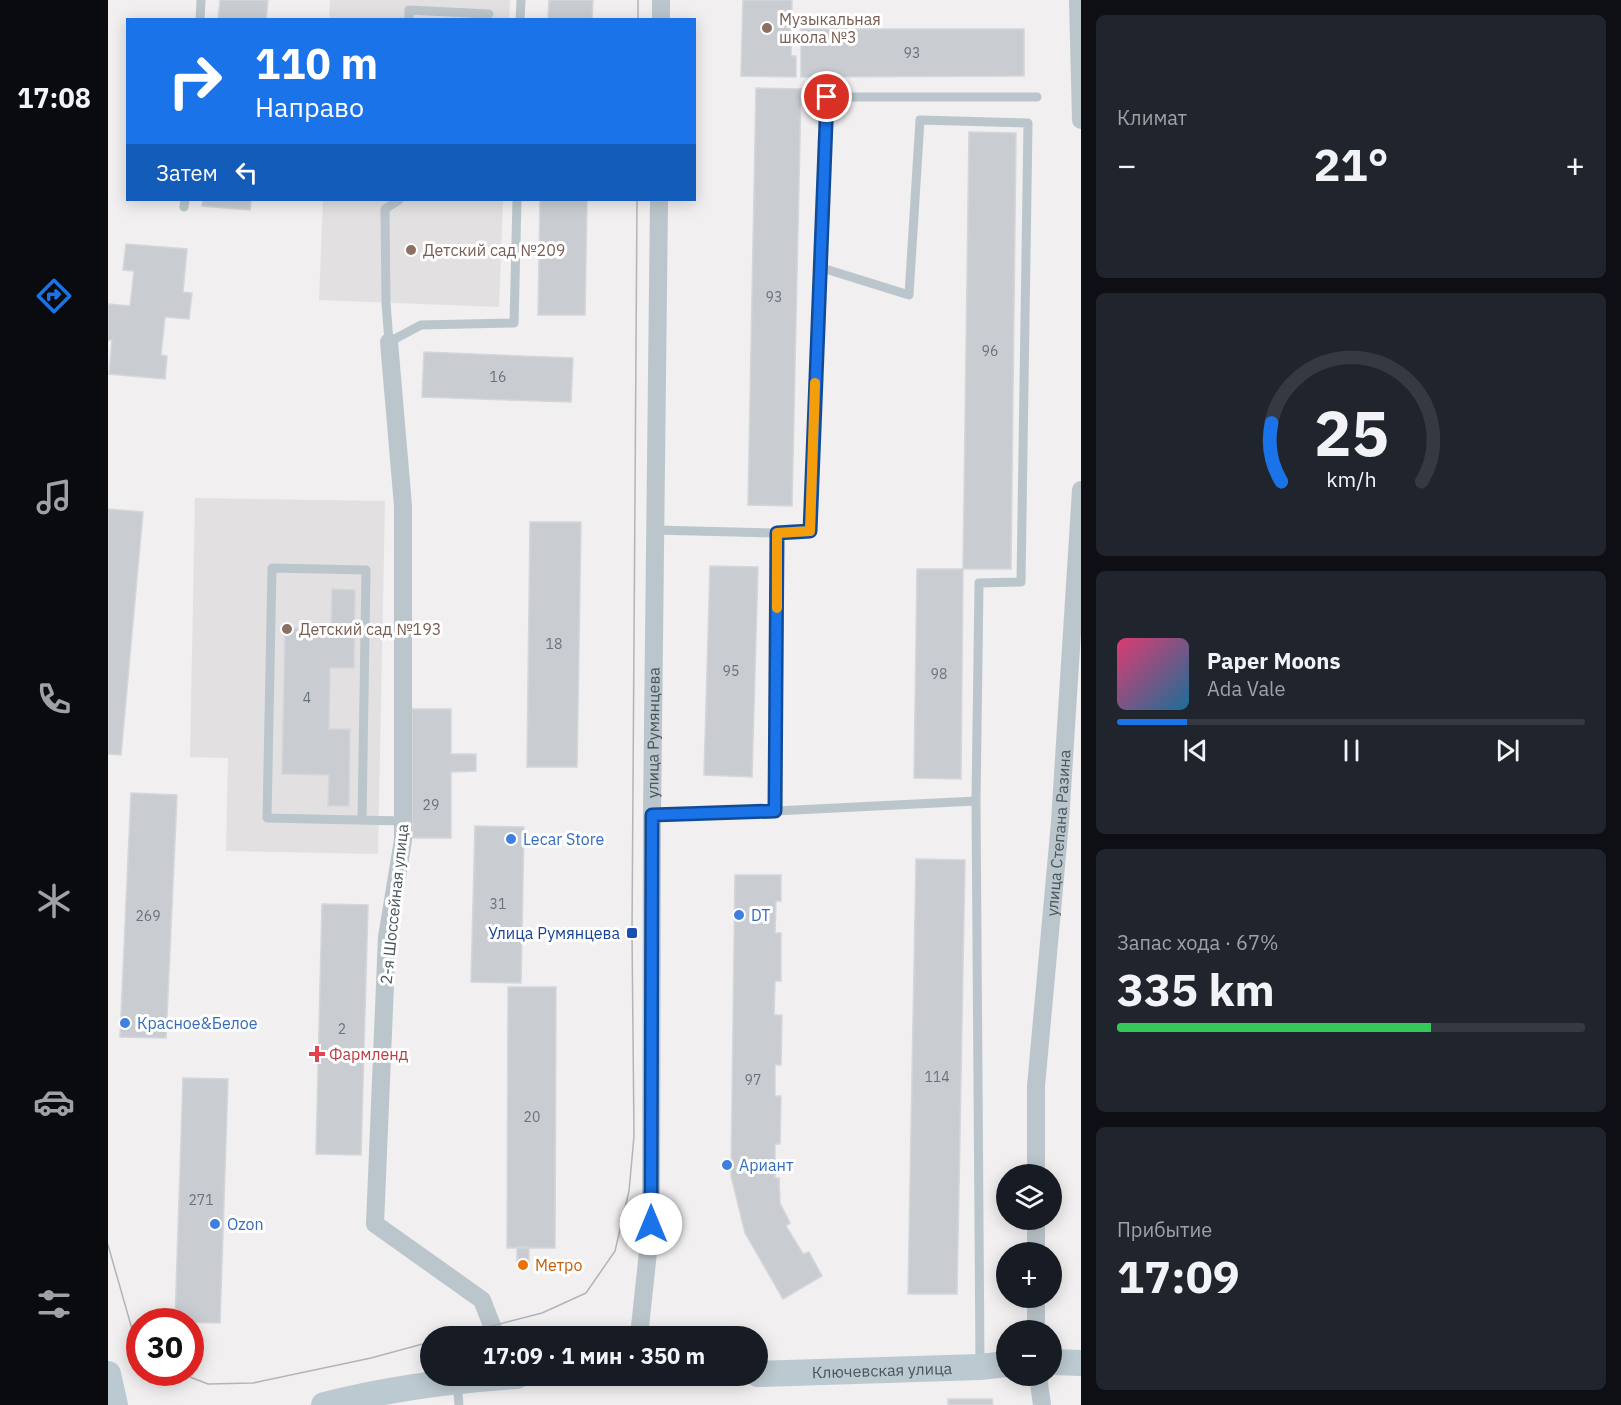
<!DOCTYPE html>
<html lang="ru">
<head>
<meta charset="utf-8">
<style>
	body { margin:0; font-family:"IBM Plex Sans",sans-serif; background:#20242c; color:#f1f3f6; height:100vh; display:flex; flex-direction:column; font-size:22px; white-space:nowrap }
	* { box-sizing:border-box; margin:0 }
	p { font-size:20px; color:#9ea1a6 }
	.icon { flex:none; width:33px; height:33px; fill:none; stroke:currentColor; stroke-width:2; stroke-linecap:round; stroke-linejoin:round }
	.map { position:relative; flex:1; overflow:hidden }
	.sheet { display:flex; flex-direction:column; gap:15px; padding:15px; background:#0d0f14; width:540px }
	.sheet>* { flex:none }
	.hud { position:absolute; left:18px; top:18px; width:570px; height:183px; border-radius:0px; box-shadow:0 3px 15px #0003; background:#1a73e8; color:#fff; overflow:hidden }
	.tools { position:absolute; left:888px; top:1164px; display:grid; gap:12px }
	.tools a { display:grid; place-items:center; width:66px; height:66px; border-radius:50%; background:#171b24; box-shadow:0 3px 15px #0003; font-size:30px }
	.speed { position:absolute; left:18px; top:1308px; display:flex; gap:12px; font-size:30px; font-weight:700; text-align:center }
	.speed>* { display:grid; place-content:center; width:78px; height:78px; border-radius:50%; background:#171b24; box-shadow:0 3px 15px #0003; line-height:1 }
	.speed .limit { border:9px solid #d22; background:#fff; color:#111 }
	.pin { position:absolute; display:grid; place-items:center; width:51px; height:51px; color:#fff; margin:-26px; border:3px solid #fff; border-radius:50%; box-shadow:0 2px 6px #0007 }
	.me { position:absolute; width:66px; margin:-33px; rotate:0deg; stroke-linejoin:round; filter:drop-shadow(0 0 4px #0008) }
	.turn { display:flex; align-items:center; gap:21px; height:126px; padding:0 30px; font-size:27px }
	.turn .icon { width:78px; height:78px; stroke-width:2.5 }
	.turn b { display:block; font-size:42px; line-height:51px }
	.then { display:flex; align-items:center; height:57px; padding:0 30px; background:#0003; gap:12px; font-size:22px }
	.big { font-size:45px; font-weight:800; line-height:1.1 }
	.sheet .tile { flex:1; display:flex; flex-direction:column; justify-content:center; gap:9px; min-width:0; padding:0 21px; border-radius:9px; background:#20242c }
	.sheet .dial { align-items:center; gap:0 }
	.dial svg { height:156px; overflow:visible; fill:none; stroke:#363941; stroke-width:7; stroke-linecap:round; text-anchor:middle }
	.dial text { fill:#f1f3f6; stroke:none }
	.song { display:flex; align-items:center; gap:18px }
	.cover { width:72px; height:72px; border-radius:9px; background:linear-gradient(135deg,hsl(340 70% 55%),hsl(200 70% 35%)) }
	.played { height:6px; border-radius:3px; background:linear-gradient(90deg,#1a73e8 15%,#363941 15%) }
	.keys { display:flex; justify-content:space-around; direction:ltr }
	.heat { display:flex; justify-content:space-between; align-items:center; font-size:33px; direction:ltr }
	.charge { height:9px; border-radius:4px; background:linear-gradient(90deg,#34c759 67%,#363941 0) }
	.trip { position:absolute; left:312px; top:1326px; width:348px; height:60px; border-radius:30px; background:#171b24; box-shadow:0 3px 15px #0003; font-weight:800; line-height:60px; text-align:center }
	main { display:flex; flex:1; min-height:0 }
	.dock { display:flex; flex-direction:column; width:108px; justify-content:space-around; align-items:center; background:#090b0e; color:#9ea1a6 }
	.dock .icon { width:42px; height:42px }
	.dock .current { color:#1a73e8 }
	.dock b { font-size:27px; color:#f1f3f6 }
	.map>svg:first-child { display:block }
</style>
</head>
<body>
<main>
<nav class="dock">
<b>17:08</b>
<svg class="icon current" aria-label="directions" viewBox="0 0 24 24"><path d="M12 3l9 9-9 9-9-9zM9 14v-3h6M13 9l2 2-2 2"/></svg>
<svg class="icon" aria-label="music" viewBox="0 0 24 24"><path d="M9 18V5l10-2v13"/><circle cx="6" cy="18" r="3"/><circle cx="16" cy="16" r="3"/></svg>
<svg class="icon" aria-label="phone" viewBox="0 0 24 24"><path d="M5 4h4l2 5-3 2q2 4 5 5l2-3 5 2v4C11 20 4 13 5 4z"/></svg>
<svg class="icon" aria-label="climate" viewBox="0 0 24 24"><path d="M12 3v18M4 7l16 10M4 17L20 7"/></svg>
<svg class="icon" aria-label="car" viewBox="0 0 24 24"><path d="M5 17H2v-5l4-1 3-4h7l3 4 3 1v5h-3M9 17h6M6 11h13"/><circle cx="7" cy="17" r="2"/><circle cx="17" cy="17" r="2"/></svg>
<svg class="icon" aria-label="filters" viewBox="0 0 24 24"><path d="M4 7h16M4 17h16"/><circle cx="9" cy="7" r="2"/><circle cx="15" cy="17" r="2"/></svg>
</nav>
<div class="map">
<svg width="973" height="1405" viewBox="0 0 973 1405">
	<rect width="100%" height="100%" fill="#f1efef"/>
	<path fill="#e2e0e1" d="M222 0H402L401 19 221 20Z
		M215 200H395L391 307 211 300Z
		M87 498 277 501 270 854 118 851 120 758 82 757Z"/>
	<path fill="#c9cdd1" stroke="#d3d6da" stroke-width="1.5" d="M112 0H160L158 20H110Z
		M441 0H485L484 20 440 19Z
		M635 0H684L683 56H688V77L633 76Z
		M693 29H916V76L693 77Z
		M648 88 693 89 684 506 640 505Z
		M861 132 908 133 903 569H855Z
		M95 200H143L142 210 94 206Z
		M432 200H479L477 315H430Z
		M18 244 79 249 75 292 84 293 81 319 57 317 53 355 59 356 57 379 1 374 4 340H0V304L22 306 26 271 15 270Z
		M316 352 465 358 463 402 314 397Z
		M0 509 35 512 13 755 0 754Z
		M422 522H473L469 767H419Z
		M602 566 650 567 644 777 596 775Z
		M809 569H855L853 779 806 778Z
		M224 589 247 590 246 668H222L221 729H242L241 806H220L221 775 174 774 177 628 223 629Z
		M304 709H343V754H368V771L343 772V838H304Z
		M23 793 69 795 58 1038 12 1037Z
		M367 826 416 827 413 983 363 982Z
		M808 859 857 860 849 1294H800Z
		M627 875H673V901H668L667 933H673V981H667L666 1015H674L673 1065H667V1096H673L672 1144H667V1178H671L672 1203 682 1223 678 1226 695 1254 701 1252 714 1276 675 1299 637 1233 623 1176Z
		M214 904 260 905 253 1155 208 1154Z
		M400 987H448L447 1248H399Z
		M75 1078 120 1079 112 1323 67 1322Z
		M409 1247H421V1265H409Z
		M840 1399H884L885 1405H840Z"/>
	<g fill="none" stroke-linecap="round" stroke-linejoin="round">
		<path stroke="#bbc6cc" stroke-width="9" d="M92 20 93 0
			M301 20V10L381 14
			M412 20 413 0
			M291 200 277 209 278 303 281 342 313 325 406 323 409 200
			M76 207 77 200
			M711 267 719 97H929
			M547 530 669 533 702 531 711 267 801 295 812 120 920 123 913 582 871 583 868 801 667 811
			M868 801 872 1366
			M544 815 667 811 669 533
			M254 820 258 570 164 568 159 818C204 819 250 820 295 821
			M349 1383 351 1405"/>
		<g stroke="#bbc6cc" stroke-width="18">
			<path d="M970 0 973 120"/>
			<path d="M553 20V0"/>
			<path d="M281 342 295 506V840L279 937 267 1224 374 1300 388 1336"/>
			<path id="s1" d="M928 1174V1086L952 822 973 490"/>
			<path d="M928 1220V1252"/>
			<path d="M928 1298V1330"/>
			<path id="s2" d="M531 1336 543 1224 544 815 551 200"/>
			<path d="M930 1376 934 1405"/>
		</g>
		<g stroke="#bbc9d0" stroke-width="26">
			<path d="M944 1362 973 1363"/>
			<path d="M0 1374 7 1405"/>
			<path id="s3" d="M650 1374 872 1367 898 1364"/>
			<path d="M216 1405C279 1389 344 1380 409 1376"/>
		</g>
		<path stroke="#b1b5b9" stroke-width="1.5" d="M530 20V0
			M0 1245 26 1336 32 1342
			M345 1336 434 1313 478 1293 507 1251 521 1191 526 1136 524 933 529 200
			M69 1372 100 1384 145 1383 263 1358 322 1342"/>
	</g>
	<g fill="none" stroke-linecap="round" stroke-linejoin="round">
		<g stroke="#114b97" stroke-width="15">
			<path id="route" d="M543 1224 544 815 667 811 669 533 702 531 719 97"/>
		</g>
		<use href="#route" stroke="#1a73e8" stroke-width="10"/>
		<path stroke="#f59e0b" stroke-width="10" d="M669 608V533L702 531 707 383"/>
	</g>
	<g fill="#8d6e63" stroke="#fff" stroke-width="2">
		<circle cx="659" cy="28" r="6"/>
		<circle cx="303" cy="250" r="6"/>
		<circle cx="179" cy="629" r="6"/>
	</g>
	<g fill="#3f7fe0" stroke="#fff" stroke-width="2">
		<circle cx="403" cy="839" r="6"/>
		<circle cx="631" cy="915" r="6"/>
		<circle cx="17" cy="1023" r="6"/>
		<circle cx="619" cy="1165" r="6"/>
		<circle cx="107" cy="1224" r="6"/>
	</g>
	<rect fill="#1a4fb4" stroke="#fff" stroke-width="2" x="518" y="927" width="12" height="12" rx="3"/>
	<path fill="#e0444e" stroke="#fff" stroke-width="2" d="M206 1045h6v6h6v6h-6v6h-6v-6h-6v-6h6z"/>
	<circle fill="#e8710a" stroke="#fff" stroke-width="2" cx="415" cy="1265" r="6"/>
	<g text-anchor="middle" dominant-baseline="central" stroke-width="6" stroke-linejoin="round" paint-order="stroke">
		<g font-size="14" fill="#687379">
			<text x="804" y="53">93</text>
			<text x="666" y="297">93</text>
			<text x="882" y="351">96</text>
			<text x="390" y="377">16</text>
			<text x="446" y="644">18</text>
			<text x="623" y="671">95</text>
			<text x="831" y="674">98</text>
			<text x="199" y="698">4</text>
			<text x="323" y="805">29</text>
			<text x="390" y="904">31</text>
			<text x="40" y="916">269</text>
			<text x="234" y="1029">2</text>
			<text x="829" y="1077">114</text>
			<text x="645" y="1080">97</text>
			<text x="424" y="1117">20</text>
			<text x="93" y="1200">271</text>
		</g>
		<g font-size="16" fill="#785e54" stroke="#fff" text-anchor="start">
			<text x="671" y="19">Музыкальная<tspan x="671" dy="18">школа №3</tspan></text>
			<text x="315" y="250">Детский сад №209</text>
			<text x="191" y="629">Детский сад №193</text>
		</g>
		<g font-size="16" fill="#47555c" stroke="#fff">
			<text stroke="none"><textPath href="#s2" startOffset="604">улица Румянцева</textPath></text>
			<text stroke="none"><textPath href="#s1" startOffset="342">улица Степана Разина</textPath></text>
			<text transform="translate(286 904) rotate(-84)">2-я Шоссейная улица</text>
			<text stroke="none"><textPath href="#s3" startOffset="124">Ключевская улица</textPath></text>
		</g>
		<g font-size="16" fill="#366cbe" stroke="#fff" text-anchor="start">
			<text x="415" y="839">Lecar Store</text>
			<text x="643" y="915">DT</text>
			<text x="29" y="1023">Красное&amp;Белое</text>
			<text x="631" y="1165">Ариант</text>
			<text x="119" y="1224">Ozon</text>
		</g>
		<g font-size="16" fill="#164399" stroke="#fff" text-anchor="end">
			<text x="512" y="933">Улица Румянцева</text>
		</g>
		<g font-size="16" fill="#be3a42" stroke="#fff" text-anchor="start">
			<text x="221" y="1054">Фармленд</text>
		</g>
		<g font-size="16" fill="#c56008" stroke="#fff" text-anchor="start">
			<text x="427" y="1265">Метро</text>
		</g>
	</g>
</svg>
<div class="tools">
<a><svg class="icon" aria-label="layers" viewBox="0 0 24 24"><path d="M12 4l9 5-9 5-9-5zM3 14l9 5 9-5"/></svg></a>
<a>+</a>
<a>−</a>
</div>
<div class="speed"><div class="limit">30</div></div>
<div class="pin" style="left:719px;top:97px;background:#d93025"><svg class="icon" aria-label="arrive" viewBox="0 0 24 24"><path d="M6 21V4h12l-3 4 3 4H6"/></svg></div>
<svg class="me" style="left:543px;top:1224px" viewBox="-20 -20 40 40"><circle r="19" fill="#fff"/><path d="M0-13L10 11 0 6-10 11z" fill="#1a73e8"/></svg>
<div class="trip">17:09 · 1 мин · 350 m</div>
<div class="hud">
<div class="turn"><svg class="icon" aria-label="right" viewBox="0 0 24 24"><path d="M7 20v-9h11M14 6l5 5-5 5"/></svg><div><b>110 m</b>Направо</div></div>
<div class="then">Затем<svg class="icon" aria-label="left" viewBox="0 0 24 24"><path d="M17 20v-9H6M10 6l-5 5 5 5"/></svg></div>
</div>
</div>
<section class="sheet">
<div class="tile"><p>Климат</p>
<div class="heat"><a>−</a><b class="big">21°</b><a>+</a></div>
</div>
<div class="tile dial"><svg viewBox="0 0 100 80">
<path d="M14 69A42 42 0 1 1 86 69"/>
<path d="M14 69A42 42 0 0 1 9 39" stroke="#1a73e8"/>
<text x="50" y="56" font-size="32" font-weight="700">25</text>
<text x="50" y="72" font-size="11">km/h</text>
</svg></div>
<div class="tile">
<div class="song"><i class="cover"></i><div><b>Paper Moons</b><p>Ada Vale</p></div></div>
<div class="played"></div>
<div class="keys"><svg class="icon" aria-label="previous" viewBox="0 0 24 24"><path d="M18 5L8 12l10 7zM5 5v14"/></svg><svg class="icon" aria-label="pause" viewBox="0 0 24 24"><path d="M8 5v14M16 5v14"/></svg><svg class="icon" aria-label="next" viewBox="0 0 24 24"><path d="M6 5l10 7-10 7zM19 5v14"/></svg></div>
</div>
<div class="tile"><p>Запас хода · 67%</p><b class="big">335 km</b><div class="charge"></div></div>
<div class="tile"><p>Прибытие</p><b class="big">17:09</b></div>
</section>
</main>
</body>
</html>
